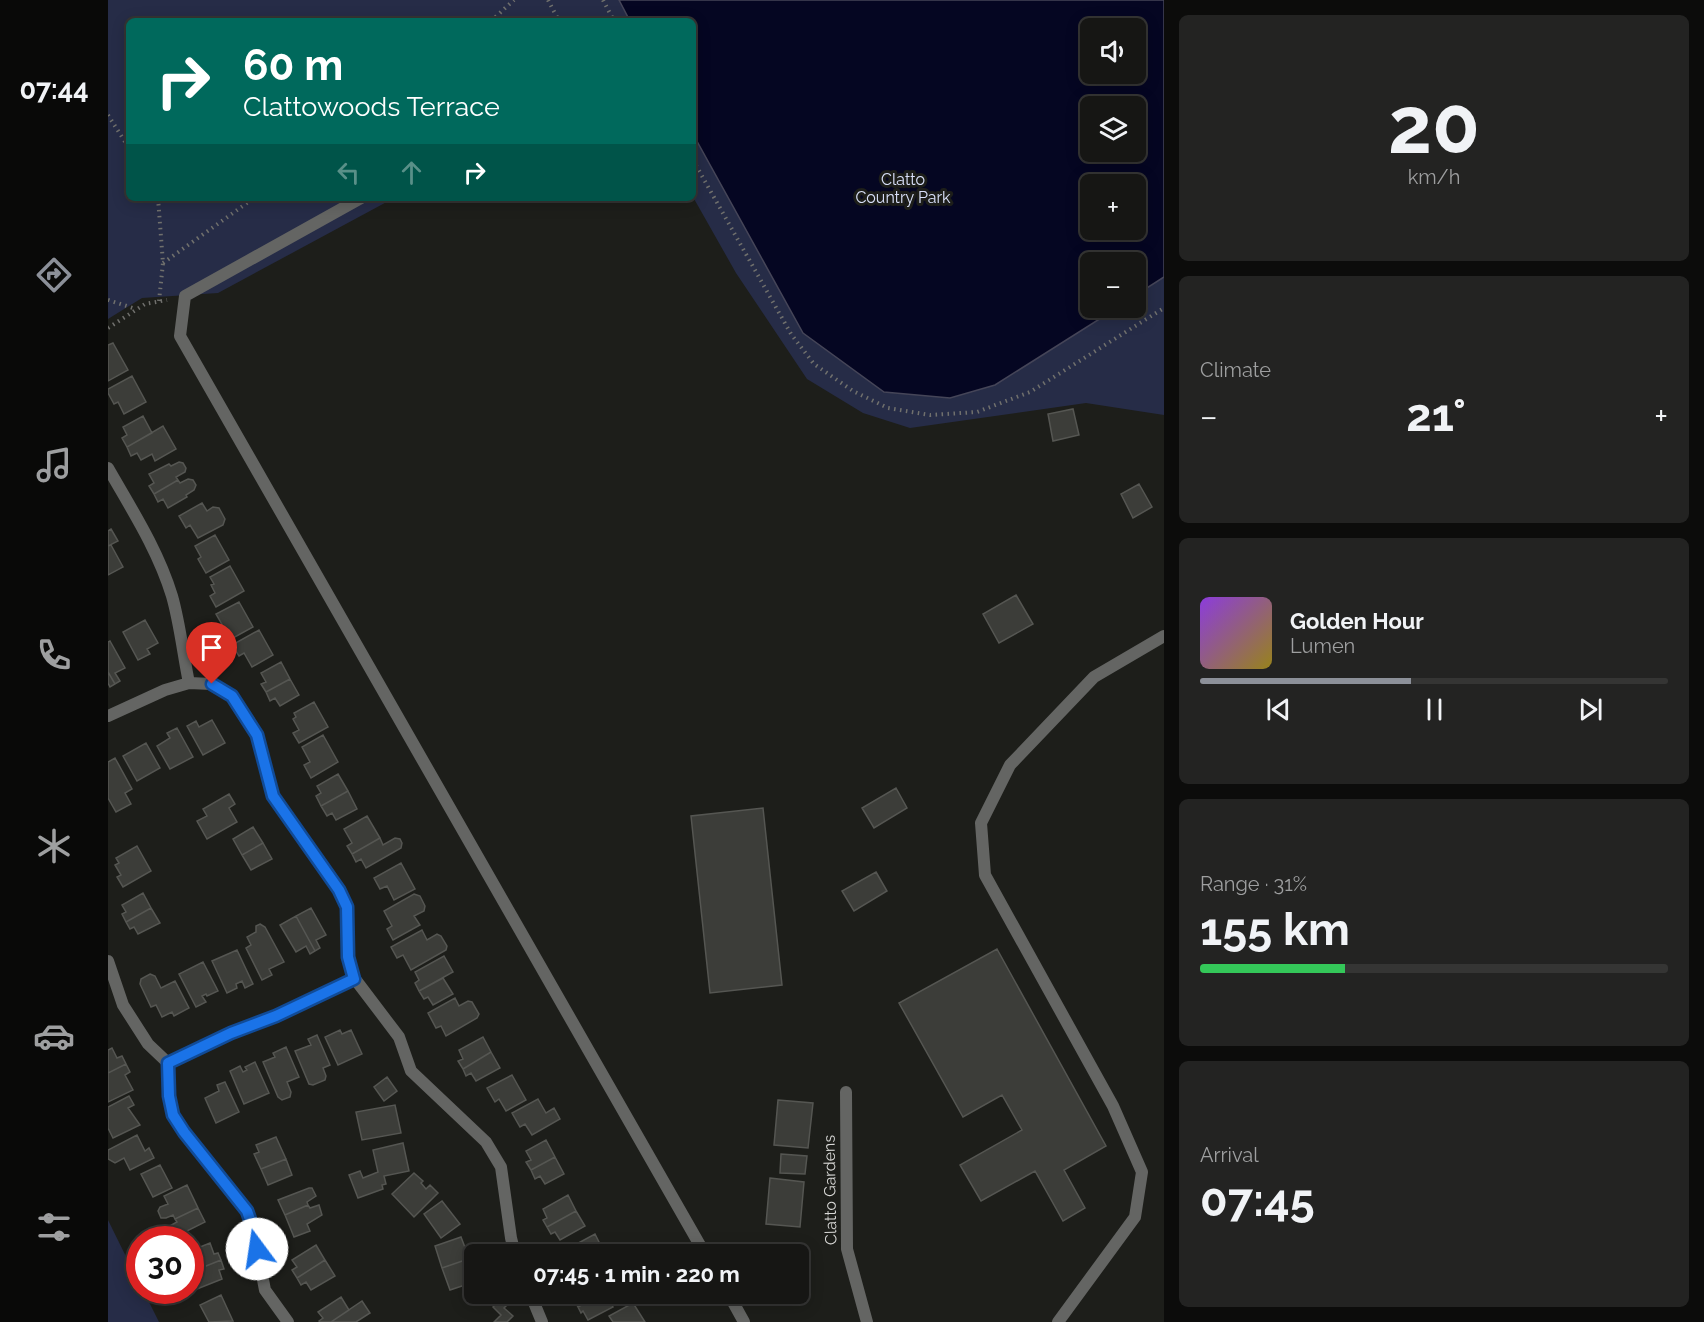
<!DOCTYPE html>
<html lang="en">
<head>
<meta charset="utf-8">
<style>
	body { margin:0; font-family:Raleway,sans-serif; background:#232322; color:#f1f3f6; height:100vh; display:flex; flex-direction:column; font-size:22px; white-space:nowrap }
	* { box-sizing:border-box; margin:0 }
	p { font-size:20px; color:#9e9fa0 }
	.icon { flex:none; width:33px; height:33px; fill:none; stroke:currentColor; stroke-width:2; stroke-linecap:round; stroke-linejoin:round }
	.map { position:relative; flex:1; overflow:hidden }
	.panel { display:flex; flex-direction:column; gap:15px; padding:15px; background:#0c0c0b; width:540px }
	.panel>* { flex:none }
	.banner { position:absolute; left:18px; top:18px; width:570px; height:183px; border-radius:9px; box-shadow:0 3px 15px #0003,0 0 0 2px #353534; background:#00695c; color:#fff; overflow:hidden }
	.fabs { position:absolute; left:972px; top:18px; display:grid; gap:12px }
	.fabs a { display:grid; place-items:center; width:66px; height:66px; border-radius:9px; background:#161614; box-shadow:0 3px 15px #0003,0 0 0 2px #353534; font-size:30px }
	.speed { position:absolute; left:18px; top:1226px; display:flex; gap:12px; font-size:30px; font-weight:700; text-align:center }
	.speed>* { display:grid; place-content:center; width:78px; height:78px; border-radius:50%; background:#161614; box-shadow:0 3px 15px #0003,0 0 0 2px #353534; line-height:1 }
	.speed .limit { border:9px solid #d22; background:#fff; color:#111 }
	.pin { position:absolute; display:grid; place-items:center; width:51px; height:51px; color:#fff; margin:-62px -26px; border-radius:50% 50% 50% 0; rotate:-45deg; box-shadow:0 0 6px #0007 }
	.pin .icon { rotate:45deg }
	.me { position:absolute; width:66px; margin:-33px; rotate:346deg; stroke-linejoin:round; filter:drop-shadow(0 0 4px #0008) }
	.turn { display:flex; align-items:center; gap:21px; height:126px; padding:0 18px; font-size:27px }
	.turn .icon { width:78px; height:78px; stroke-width:2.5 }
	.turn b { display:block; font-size:42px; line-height:51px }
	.lanes { display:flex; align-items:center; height:57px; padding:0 18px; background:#0003; justify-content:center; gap:30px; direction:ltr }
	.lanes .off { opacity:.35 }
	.big { font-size:45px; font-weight:700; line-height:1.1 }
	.panel .tile { flex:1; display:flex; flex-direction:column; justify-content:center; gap:9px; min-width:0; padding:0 21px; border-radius:9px; background:#232322 }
	.panel .dial { align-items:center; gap:0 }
	.dial b { font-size:78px; line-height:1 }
	.song { display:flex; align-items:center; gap:18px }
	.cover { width:72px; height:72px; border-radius:9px; background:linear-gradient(135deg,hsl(270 70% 55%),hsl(50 70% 35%)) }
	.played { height:6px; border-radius:3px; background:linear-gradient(90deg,#8c9099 45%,#353534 45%) }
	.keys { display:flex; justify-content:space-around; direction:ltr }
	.heat { display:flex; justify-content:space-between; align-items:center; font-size:33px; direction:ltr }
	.charge { height:9px; border-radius:4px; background:linear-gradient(90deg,#34c759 31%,#353534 0) }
	.trip { position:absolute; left:356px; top:1244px; width:345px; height:60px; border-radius:9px; background:#161614; box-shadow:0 3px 15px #0003,0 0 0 2px #353534; font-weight:700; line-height:60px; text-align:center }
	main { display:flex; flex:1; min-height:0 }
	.tab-bar { display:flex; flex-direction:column; width:108px; justify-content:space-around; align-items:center; background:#090908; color:#9e9fa0 }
	.tab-bar .icon { width:42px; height:42px }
	.tab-bar .selected { color:#8c9099 }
	.tab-bar b { font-size:27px; color:#f1f3f6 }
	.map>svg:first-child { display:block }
</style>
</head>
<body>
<main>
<nav class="tab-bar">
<b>07:44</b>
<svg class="icon selected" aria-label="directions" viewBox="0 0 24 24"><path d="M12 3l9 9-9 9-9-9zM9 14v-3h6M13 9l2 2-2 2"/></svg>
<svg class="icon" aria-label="music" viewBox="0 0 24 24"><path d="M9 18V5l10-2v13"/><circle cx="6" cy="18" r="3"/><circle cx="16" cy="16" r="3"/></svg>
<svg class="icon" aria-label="phone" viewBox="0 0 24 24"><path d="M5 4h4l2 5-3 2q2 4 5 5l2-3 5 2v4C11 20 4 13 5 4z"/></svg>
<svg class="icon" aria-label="climate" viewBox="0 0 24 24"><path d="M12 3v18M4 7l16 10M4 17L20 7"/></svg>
<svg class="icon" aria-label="car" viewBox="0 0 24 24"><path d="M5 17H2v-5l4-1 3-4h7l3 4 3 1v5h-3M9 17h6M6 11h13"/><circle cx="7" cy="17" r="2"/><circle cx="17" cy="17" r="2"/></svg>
<svg class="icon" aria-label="filters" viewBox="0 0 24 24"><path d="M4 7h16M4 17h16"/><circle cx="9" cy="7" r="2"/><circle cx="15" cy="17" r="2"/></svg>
</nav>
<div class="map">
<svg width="1056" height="1322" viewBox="0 0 1056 1322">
	<rect width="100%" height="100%" fill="#1d1e1a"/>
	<path fill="#262c47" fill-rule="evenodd" d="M0 0H1056V415L978 403 802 428 755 413 699 379 628 273 585 197V21H21V198H286L110 293 34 298 0 319ZM982 28H1028V74H982ZM982 106H1028V152H982ZM982 184H1028V230H982ZM982 262H1028V308H982Z
		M0 1220 31 1283 32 1290H35L51 1322H0Z"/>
	<path fill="#050622" stroke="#454558" stroke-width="1.5" fill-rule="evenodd" d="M511 0H1056V277L1028 295V262H982V308H1009L887 385 842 398 776 392 695 333 585 134V21H522ZM982 28H1028V74H982ZM982 106H1028V152H982ZM982 184H1028V230H982Z"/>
	<path fill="#3c3d39" stroke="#555652" stroke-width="1.5" d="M5 343 20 370 0 381V345Z
		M24 376 38 402 16 414 10 402 6 404 0 393V389Z
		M965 409 971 435 945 441 940 414Z
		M35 416 44 433 19 447 14 438 19 435 15 427Z
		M55 426 68 449 47 461 44 454 33 460 29 453 23 456 19 447Z
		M71 462 75 463 78 468 77 472 68 477 70 480 46 494 41 486 46 483 41 474 61 464 63 466Z
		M80 479 85 480 88 485 86 490 78 495 79 497 60 508 55 499 50 502 46 494 70 480 72 483Z
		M1031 484 1044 507 1025 518 1013 494Z
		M94 503 99 511 105 507 111 508 117 519 115 525 90 538 82 525 78 528 71 516Z
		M3 529 10 541 0 546V531Z
		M107 535 121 560 98 573 90 559 93 557 87 546Z
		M3 545 15 567 0 575V546Z
		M122 566 136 591 108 607 102 596 107 593 103 585 106 584 102 577Z
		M908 595 925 624 891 643 875 614Z
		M131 602 145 627 116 643 110 632 116 628 108 614Z
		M37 620 50 643 39 649 42 654 30 660 15 632Z
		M151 630 165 655 144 667 136 653 131 656 124 645Z
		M2 641 17 668 7 673 12 681 7 684 0 672V642Z
		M173 662 182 679 158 692 153 684 158 682 153 673Z
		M0 672 7 684 2 687 0 683Z
		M182 679 191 695 172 706 167 698 162 701 158 692Z
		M206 702 220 727 191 743 185 733 191 730 185 719 188 717 186 713Z
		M104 720 117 743 95 755 79 726 88 721 91 727Z
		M69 728 85 757 62 769 49 746 62 738 59 733Z
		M215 735 230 762 203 778 196 765 202 762 194 747Z
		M38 743 52 768 29 781 15 756Z
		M7 758 24 789 17 793 23 804 8 812 0 798V762Z
		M230 774 240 791 213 806 208 796 213 793 209 786Z
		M788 788 799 808 766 828 754 808Z
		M240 791 249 809 228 820 224 813 219 816 213 806Z
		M121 794 127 804 121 808 129 822 99 839 89 821 99 816 95 809Z
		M655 808 674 985 602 993 583 816Z
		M259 816 272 838 244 854 239 846 244 843 236 829Z
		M145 827 155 843 134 855 125 839Z
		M272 838 275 845 287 838 292 839 294 843 293 848 258 868 253 859 248 862 244 854Z
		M155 843 164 859 143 870 134 855Z
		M29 846 43 871 15 887 9 877 13 875 7 865 11 863 8 858Z
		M293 863 307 889 286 900 279 886 272 889 266 878Z
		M768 872 779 891 746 911 734 891Z
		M35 893 43 908 18 922 14 914 18 912 14 905Z
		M306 894 312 896 317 906 316 911 306 916 312 925 285 940 279 929 284 926 276 911Z
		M43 908 52 923 30 934 26 927 22 929 18 922Z
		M203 908 218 935 208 940 212 948 207 951 188 916Z
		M188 916 207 951 202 954 198 946 188 952 172 925Z
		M152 924 157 927 176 962 161 969 164 975 154 980 138 948 143 945 139 937 148 932V926Z
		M314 930 319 940 329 934 333 936 339 946 338 950 303 970 295 955 289 958 283 947Z
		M889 949 998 1146 956 1170 977 1208 955 1221 927 1171 873 1201 852 1165 914 1130 894 1095 855 1117 791 1003Z
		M129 950 145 984 137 988 134 981 128 984 129 988 119 993 104 961Z
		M336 956 345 972 311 991 307 983 311 980 307 972Z
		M95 962 110 991 99 996 98 994 94 996 98 1002 88 1007 71 974Z
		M42 974 47 976 53 988 67 981 81 1008 66 1016 64 1012 54 1017 48 1005 43 1007 32 984 33 979Z
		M335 978 345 994 325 1005 320 997 316 999 311 991Z
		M347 998 351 1006 360 1001 364 1002 371 1014 369 1018 338 1036 333 1026 328 1028 320 1013Z
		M232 1030 234 1034 243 1030 254 1054 230 1065 217 1037Z
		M209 1035 222 1065 215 1068 218 1076 217 1080 205 1085 201 1084 187 1051 203 1045 200 1039Z
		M375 1037 383 1052 355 1069 350 1061 355 1059 351 1050Z
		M178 1047 191 1077 179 1082 183 1092 182 1097 174 1100 170 1097 155 1062 167 1057 165 1053Z
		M4 1048 9 1058 14 1056 18 1064 0 1073V1050Z
		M383 1052 392 1068 368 1081 363 1073 358 1076 355 1069Z
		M147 1062 161 1093 136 1104 122 1071 132 1066 135 1072 139 1070 137 1067Z
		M18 1064 22 1072 17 1075 25 1090 0 1102V1073Z
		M404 1075 418 1100 398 1111 391 1099 387 1102 379 1088Z
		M279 1077 289 1091 276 1101 266 1087Z
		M117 1082 131 1112 108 1123 97 1098 111 1091 109 1085Z
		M21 1096 26 1105 20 1108 32 1125 5 1138 0 1128V1107Z
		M430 1099 438 1113 446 1108 452 1119 424 1135 417 1124 412 1127 404 1113Z
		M670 1100 705 1103 700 1148 666 1145Z
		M287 1105 293 1133 254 1140 248 1112Z
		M29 1135 37 1151 41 1148 46 1158 22 1170 16 1158 7 1163 0 1159V1150Z
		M168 1137 178 1159 153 1169 146 1154 151 1152 148 1145Z
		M438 1140 447 1157 423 1170 418 1162 423 1160 418 1151Z
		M295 1143 301 1171 276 1176 278 1184 274 1185 275 1189 250 1198 241 1175 252 1171 255 1178 270 1172 265 1150Z
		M673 1154 699 1156 697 1174 672 1173Z
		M447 1157 456 1174 437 1184 432 1176 427 1179 423 1170Z
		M178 1159 184 1175 160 1185 153 1169Z
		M52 1165 64 1188 45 1197 33 1174Z
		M306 1173 315 1181 313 1183 318 1189 322 1185 330 1193 306 1217 284 1194Z
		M662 1178 696 1182 692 1227 658 1224Z
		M79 1185 90 1208 67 1219 65 1215 58 1218H53L50 1211 52 1207 60 1204 56 1196Z
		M201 1188H204L208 1196 199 1202 200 1205 177 1215 170 1200Z
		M460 1195 468 1211 439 1227 435 1220 439 1218 435 1209Z
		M334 1201 352 1224 333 1238 316 1214Z
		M200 1205 202 1208 211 1205 214 1215 199 1224 202 1231 186 1237 177 1215Z
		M90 1208 97 1222 63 1239 58 1228 69 1222 67 1219Z
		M468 1211 477 1226 452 1240 447 1232 443 1234 439 1227Z
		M487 1234 494 1248 484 1254H450Z
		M353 1237 358 1250 364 1248 366 1257 334 1268 327 1246Z
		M102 1243 106 1254 110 1253 113 1260 83 1272 82 1251Z
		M208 1245 217 1260 189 1278 184 1270 189 1267 184 1260Z
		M494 1248 497 1254H484Z
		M366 1257V1267H364L366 1282 342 1290 334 1268Z
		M113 1260 116 1269 111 1270 114 1279 89 1289 83 1272Z
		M217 1260 227 1276 203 1290 198 1282 193 1285 189 1278Z
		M382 1293H397L401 1303 396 1308 405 1316 399 1322H386L393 1315 385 1307 389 1303 381 1294Z
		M466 1293H495L470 1307 466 1300 469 1299Z
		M495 1293H497L505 1307 480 1320 475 1311 473 1313 470 1307Z
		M113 1295 125 1321 101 1322 92 1305Z
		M233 1297 241 1310 223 1322H212L211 1321 215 1318 210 1312Z
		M254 1301 262 1313 248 1322H223Z
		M525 1303 537 1322H505L501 1316Z"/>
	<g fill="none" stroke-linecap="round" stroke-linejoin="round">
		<path stroke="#70706d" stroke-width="4" stroke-dasharray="1.5 4.5" stroke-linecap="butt" d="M440 0 451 21
			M495 0 506 21
			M383 21 406 0
			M0 115 21 148
			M585 160 683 334 706 364 745 391 780 408 822 415 869 412 922 392 1056 308
			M50 198 55 263 51 301
			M55 263 146 198
			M0 300 28 309
			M0 328 37 304 59 300"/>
		<path stroke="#646563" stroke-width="12" d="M253 198 77 296 72 336 597 1254
			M620 1293 636 1322
			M950 1322 1027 1217 1034 1172 1005 1106 877 875 873 823 902 765 986 677 1056 636"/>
		<path stroke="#646563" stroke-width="12" d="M0 468C24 510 50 550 64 596 72 624 75 654 81 683
			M0 716 57 690 81 683 104 684 124 696 149 735 165 796 231 890 239 907 240 957 247 979 291 1037 303 1071 378 1142 393 1167 403 1238 407 1254
			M0 961 15 1005 40 1044 60 1063 61 1096 65 1115 76 1132 139 1211 145 1228 157 1290 180 1322
			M60 1063 123 1033 168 1016 247 979
			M738 1092 739 1249 759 1322
			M422 1293 434 1322"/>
	</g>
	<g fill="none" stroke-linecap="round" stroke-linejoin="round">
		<g stroke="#114b97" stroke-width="15">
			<path id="route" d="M104 684 124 696 149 735 165 796 231 890 239 907 240 957 246 979 168 1016 123 1033 60 1063 61 1096 65 1115 76 1132 139 1211 145 1228 149 1249"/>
		</g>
		<use href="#route" stroke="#1a73e8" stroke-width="10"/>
	</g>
	<g text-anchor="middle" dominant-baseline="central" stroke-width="6" stroke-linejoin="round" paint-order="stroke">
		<g font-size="16" fill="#d9e0f9" stroke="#1d1e1a">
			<text x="795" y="179">Clatto<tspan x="795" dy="18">Country Park</tspan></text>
		</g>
		<g font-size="16" fill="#d9d9d7" stroke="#1d1e1a">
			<text transform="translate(722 1190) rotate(-91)">Clatto Gardens</text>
		</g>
	</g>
</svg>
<div class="fabs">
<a><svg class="icon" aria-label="sound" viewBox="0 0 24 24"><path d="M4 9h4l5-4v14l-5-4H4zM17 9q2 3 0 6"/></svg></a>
<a><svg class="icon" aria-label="layers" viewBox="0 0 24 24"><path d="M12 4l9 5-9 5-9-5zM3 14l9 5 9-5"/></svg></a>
<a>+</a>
<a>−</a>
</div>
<div class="speed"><div class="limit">30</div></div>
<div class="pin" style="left:104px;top:684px;background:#d93025"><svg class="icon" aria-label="arrive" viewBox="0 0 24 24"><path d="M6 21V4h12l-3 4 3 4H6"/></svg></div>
<svg class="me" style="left:149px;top:1249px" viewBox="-20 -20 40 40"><circle r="19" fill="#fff"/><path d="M0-13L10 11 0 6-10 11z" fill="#1a73e8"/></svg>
<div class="trip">07:45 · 1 min · 220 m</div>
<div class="banner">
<div class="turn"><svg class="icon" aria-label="right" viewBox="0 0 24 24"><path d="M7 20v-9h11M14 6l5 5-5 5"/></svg><div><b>60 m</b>Clattowoods Terrace</div></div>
<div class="lanes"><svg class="icon off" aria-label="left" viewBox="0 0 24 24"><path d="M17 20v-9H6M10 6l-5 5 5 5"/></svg><svg class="icon off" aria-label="ahead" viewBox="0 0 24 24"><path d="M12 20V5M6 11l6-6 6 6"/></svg><svg class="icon" aria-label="right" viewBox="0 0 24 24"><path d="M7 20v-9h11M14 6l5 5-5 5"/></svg></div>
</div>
</div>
<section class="panel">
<div class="tile dial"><b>20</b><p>km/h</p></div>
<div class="tile"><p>Climate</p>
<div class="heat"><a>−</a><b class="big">21°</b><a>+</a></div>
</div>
<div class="tile">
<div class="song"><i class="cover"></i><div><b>Golden Hour</b><p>Lumen</p></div></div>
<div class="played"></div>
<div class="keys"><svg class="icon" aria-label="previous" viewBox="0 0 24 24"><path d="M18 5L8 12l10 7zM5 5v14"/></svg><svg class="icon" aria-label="pause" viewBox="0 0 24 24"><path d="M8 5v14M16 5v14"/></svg><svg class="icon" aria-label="next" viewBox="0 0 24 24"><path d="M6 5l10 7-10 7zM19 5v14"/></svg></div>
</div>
<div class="tile"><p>Range · 31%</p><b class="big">155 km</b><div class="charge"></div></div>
<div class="tile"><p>Arrival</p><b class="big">07:45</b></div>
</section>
</main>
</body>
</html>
